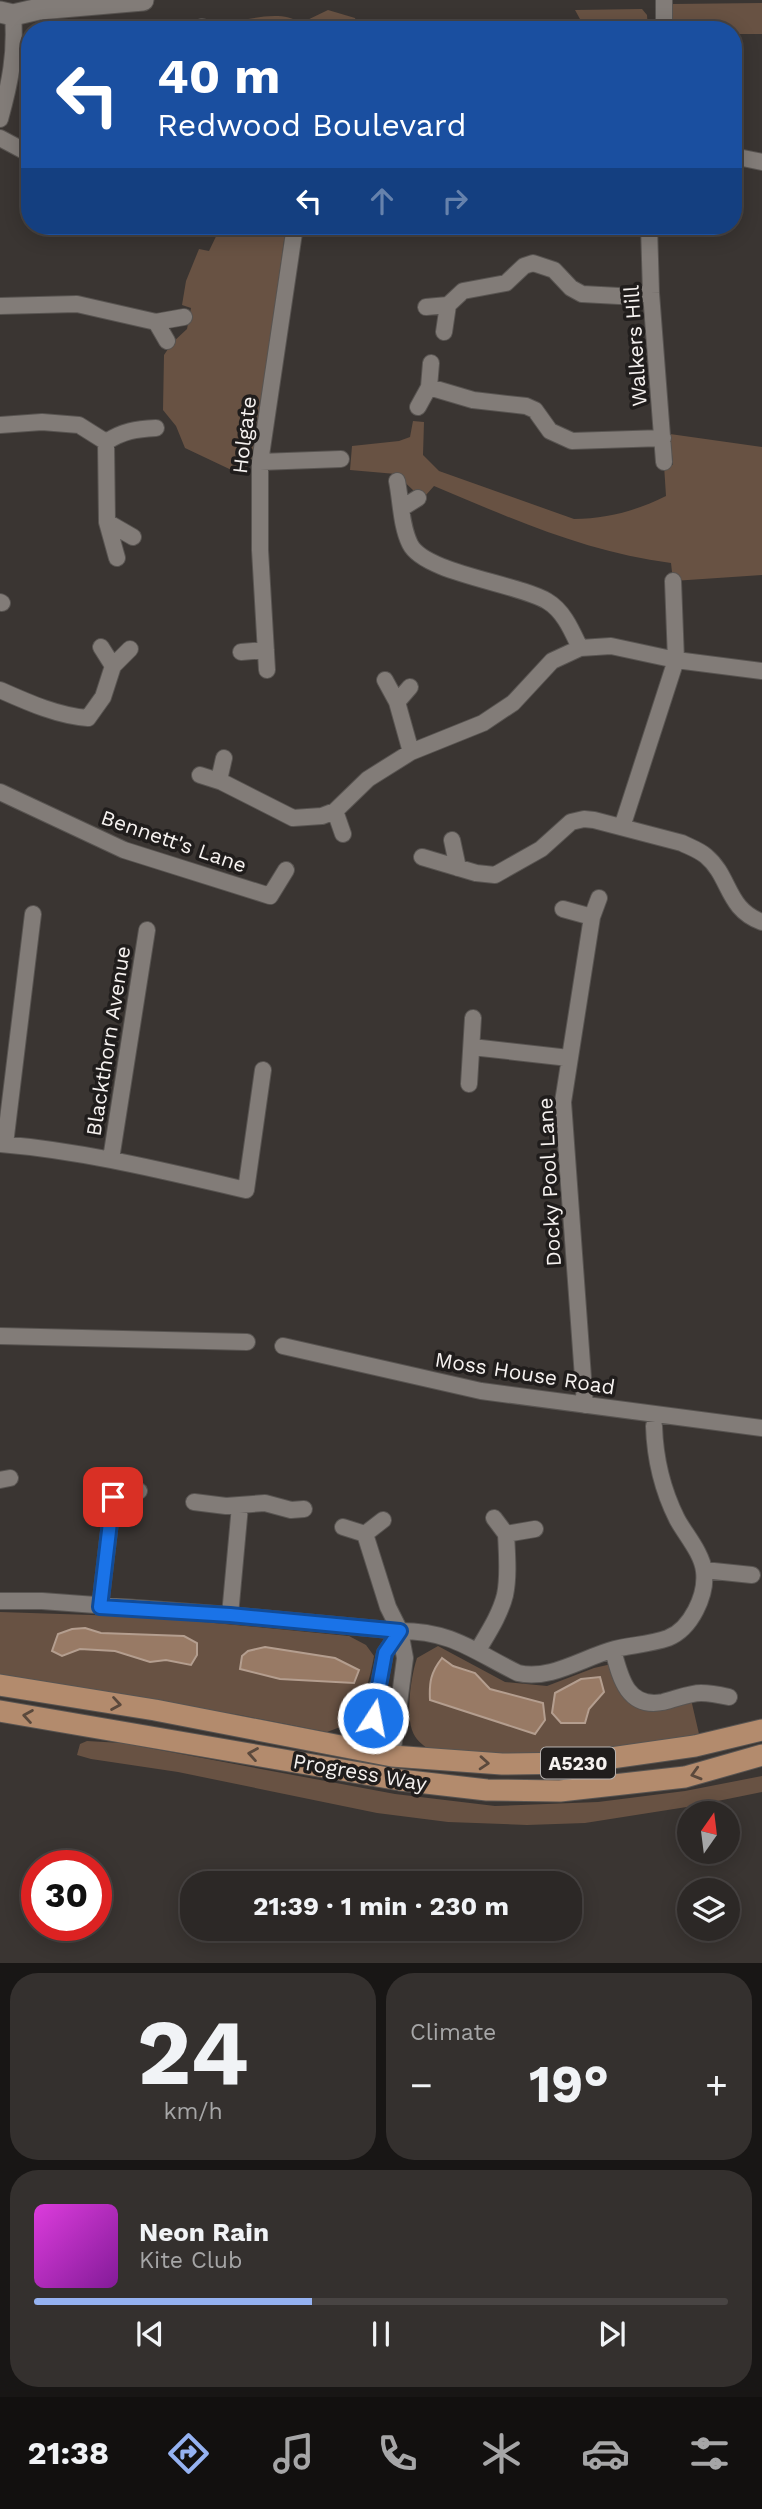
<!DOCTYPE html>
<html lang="en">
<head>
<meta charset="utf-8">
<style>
	body { margin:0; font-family:"Work Sans",sans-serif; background:#34302e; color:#f1f3f6; height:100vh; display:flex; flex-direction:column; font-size:26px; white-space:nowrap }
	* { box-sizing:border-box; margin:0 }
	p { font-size:23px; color:#a6a6a7 }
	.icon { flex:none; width:38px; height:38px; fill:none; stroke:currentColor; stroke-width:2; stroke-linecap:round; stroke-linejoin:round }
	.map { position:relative; height:1963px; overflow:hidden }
	.panel { display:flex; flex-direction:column; gap:10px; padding:10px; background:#181615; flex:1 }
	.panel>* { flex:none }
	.hud { position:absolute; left:21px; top:21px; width:721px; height:214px; border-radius:28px; box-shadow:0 4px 18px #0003,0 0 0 2px #484443; background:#1a4fa0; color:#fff; overflow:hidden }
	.needle { width:46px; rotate:14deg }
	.buttons { position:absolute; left:677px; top:1801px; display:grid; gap:14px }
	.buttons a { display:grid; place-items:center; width:63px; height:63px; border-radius:50%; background:#2c2826; box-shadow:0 4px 18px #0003,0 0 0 2px #484443; font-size:35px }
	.speed { position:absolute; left:21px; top:1850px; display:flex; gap:14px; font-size:35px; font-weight:700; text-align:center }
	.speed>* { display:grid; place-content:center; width:91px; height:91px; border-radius:50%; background:#2c2826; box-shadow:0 4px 18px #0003,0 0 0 2px #484443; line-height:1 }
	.speed .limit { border:10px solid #d22; background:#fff; color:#111 }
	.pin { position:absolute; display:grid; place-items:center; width:60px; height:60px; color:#fff; margin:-30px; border-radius:14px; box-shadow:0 4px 10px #0006 }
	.me { position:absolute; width:77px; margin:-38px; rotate:11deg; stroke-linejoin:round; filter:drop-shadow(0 0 5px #0008) }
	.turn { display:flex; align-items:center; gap:24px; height:147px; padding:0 21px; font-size:32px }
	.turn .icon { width:91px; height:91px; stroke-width:2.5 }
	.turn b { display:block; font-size:49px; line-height:60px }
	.lanes { display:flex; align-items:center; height:66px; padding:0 21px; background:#0003; justify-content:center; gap:35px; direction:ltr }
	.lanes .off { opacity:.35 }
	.big { font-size:52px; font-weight:700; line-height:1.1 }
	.panel .widget { flex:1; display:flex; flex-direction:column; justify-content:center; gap:10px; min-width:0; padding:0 24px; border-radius:28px; background:#34302e }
	.panel .dial { align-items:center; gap:0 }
	.dial b { font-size:91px; line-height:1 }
	.song { display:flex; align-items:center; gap:21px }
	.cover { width:84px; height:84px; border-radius:10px; background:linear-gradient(135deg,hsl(300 70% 55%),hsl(290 70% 35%)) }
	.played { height:7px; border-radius:4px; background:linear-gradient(90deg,#95b2f1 40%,#484443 40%) }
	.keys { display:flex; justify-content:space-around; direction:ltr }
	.heat { display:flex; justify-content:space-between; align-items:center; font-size:38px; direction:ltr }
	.panel .tiles { flex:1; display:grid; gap:10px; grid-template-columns:1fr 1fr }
	.widget:last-child { grid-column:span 2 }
	.trip { position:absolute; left:180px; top:1871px; width:402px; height:70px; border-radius:28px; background:#2c2826; box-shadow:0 4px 18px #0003,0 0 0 2px #484443; font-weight:700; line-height:70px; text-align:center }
	.dock { display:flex; height:112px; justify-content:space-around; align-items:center; background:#12100f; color:#a6a6a7 }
	.dock .icon { width:49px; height:49px }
	.dock .on { color:#95b2f1 }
	.dock b { font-size:32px; color:#f1f3f6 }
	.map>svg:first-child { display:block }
</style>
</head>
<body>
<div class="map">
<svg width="762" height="1963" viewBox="0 0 762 1963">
	<rect width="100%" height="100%" fill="#3a3532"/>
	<path fill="#685243" d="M762 3V34H733V30H672V4Z
		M642 9 647 15 648 30H586L575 10Z
		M328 10 355 18 359 30H236L226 23C249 20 280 9 301 23Z
		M221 226H286L254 455 242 475 185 448 176 426 163 410 164 355 172 343 187 329 191 308 182 305 186 281 199 249 209 251Z
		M413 421 424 422 423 455 439 471 574 519C607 519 638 510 666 496L664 465H673L670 434 762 447V575L673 581 671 563C588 553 510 518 434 486L426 495 414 491 396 474 350 470 352 446 399 441 410 437Z
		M0 1612 152 1617 349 1636 366 1645 374 1656C370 1680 363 1701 351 1723L327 1732 240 1715 0 1677Z
		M438 1646 505 1682 547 1686 594 1668 616 1663 631 1695H690L699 1734C655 1742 610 1751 565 1753 520 1755 475 1752 430 1750 422 1745 415 1739 412 1730 406 1712 411 1676 417 1658Z
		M87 1741 122 1743 395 1794 495 1806 598 1802 685 1791 762 1776V1792L693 1806 585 1823 527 1825 448 1822 377 1813 178 1772 91 1759 77 1755 80 1744Z"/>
	<path fill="#987a65" stroke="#b49e8f" stroke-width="2" d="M85 1628 101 1633 184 1636 197 1643V1655L191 1665 166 1660 150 1662 115 1651 80 1649 62 1656 52 1651 58 1634 72 1629Z
		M265 1647 335 1658 359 1670 354 1683 280 1679 240 1669 242 1656 248 1651Z
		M442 1658 453 1666 475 1673 490 1689 543 1703 545 1720 535 1734 430 1700C429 1682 431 1672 442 1658Z
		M600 1677 604 1692 589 1709 585 1723H561L552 1713 555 1693 581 1679Z"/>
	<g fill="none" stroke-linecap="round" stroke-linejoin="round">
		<g stroke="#585451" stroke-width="18">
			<path id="minor" d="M664 0V30
				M202 27 211 30
				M0 119C10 83 16 54 13 15
				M0 138 30 154
				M733 156 762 162
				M649 226 651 293 664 462
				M0 306 77 304 156 322 184 317
				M426 307 448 305 463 291 506 283 524 266 533 263 554 270 571 288 582 294 619 296 651 293
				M156 322 167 341
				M444 332 448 305
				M431 363 429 387 473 400 526 406 535 410 550 431 572 441 663 438
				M418 407 429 387
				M0 425 42 422 79 425 106 442C123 431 136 429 156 428
				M106 442 107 522 133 537
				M260 462 341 459
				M397 481C401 501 401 526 410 544 424 573 516 583 547 601 564 611 572 631 580 648
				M402 508 418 498
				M107 522 117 558
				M0 602 2 603
				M241 652 266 650
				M113 666 130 649
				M267 670 260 550V462L295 226
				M385 680 397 702 411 752
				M0 690C27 702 58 716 88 718L103 697 113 666 101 647
				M397 702 410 687
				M200 775 222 782 293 818 322 816 335 811 368 779 411 752 483 723 513 703 552 661 580 648 611 646 676 660 762 671
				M219 780 224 758
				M0 792 124 850 270 896 286 870
				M335 811 343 834
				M622 827 676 660 673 581
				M452 840 458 868
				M422 857 476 873 495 875 541 849 571 822 584 819 594 820 682 843C690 847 699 850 706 856 731 877 726 909 762 922
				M563 909 592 917
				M472 1047 569 1058
				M469 1084 473 1018
				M0 1144C84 1151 164 1171 246 1190L263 1070
				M5 1144 33 914
				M111 1159 147 930
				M0 1336 247 1342
				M283 1346 481 1391 762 1428
				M585 1405 563 1102 592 917 599 898
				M0 1480 10 1478
				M96 1480 113 1497
				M194 1502 226 1506 265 1503 291 1510 304 1509
				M494 1518 506 1534
				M383 1520 365 1534 388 1607 400 1631 405 1658 392 1756
				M343 1527 365 1534
				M704 1570 752 1575
				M0 1601H42L230 1615 400 1631C452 1631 473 1651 518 1673 550 1681 584 1657 615 1649 632 1645 651 1644 668 1638 691 1629 707 1595 704 1571 702 1553 685 1534 677 1519 662 1489 655 1459 654 1426
				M100 1607 113 1497 139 1491
				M230 1615 240 1506
				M478 1650C488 1633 500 1615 505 1595 509 1576 507 1554 506 1534L535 1529
				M613 1650C620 1677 627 1709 663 1702 676 1699 689 1693 701 1693 710 1693 720 1695 729 1697
				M366 1751 385 1653 400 1631"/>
		</g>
		<g stroke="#585451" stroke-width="23">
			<path id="tertiary" d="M0 12 13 15 39 9 143 0"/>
		</g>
		<g stroke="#585451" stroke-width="23">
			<path id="primary" d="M0 1685 155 1710 392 1756 502 1764 576 1763 695 1746 762 1730
				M0 1711 400 1780 487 1790 560 1791 685 1777 762 1755"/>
		</g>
		<use href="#minor" stroke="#827c78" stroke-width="16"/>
		<use href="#tertiary" stroke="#827c78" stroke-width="21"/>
		<use href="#primary" stroke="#b38b6d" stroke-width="21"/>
	</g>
	<defs><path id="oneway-chevron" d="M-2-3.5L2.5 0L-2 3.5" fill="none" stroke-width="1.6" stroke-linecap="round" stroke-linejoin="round" transform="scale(1.75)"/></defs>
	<g stroke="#5b493c">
		<use href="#oneway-chevron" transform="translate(116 1704) rotate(9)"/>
		<use href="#oneway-chevron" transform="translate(28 1716) rotate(-171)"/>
		<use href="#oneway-chevron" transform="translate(253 1754) rotate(-170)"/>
		<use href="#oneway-chevron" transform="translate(484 1763) rotate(4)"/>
		<use href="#oneway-chevron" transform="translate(696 1774) rotate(164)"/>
	</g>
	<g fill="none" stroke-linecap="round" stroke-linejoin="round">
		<g stroke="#114b97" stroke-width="18">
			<path id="route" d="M113 1497 100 1607 230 1615 400 1631 385 1653 373 1718"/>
		</g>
		<use href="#route" stroke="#1a73e8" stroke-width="12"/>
	</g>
	<g text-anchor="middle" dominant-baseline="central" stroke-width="7" stroke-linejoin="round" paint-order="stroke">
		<rect fill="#201d1c" stroke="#b6b2b0" stroke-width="2" x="541" y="1747.5" width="74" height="31" rx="5"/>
		<g font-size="19" font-weight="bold" fill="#f6f2f0">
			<text x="578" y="1763">A5230</text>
		</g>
		<g font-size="21" fill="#f6f2f0" stroke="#201d1c">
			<text transform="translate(635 346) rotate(-94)">Walkers Hill</text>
			<text transform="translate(244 435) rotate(-83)">Holgate</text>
			<text transform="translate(174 841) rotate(19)">Bennett's Lane</text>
			<text transform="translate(108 1041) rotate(-81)">Blackthorn Avenue</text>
			<text transform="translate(549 1182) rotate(-93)">Docky Pool Lane</text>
			<text transform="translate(525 1373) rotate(9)">Moss House Road</text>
			<text transform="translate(360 1772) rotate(10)">Progress Way</text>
		</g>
	</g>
</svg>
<div class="buttons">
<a><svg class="needle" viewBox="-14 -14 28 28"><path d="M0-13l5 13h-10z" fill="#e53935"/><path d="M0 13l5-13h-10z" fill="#a6a6a7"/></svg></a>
<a><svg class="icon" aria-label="layers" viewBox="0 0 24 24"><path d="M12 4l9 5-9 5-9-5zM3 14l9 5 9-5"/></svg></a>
</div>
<div class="speed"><div class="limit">30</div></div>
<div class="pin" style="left:113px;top:1497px;background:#d93025"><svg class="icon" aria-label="arrive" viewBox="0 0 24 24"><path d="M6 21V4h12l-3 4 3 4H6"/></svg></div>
<svg class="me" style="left:373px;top:1718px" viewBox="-20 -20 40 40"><circle r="17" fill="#1a73e8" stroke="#fff" stroke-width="3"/><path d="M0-11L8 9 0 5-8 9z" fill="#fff"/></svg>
<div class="trip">21:39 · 1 min · 230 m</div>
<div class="hud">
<div class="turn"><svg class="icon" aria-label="left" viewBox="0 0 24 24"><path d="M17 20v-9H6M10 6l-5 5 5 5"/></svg><div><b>40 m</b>Redwood Boulevard</div></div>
<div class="lanes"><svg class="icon" aria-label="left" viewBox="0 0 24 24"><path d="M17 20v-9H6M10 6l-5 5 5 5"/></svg><svg class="icon off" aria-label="ahead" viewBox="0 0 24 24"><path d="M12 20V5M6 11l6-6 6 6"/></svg><svg class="icon off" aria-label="right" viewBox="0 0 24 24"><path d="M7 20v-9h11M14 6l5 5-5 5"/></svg></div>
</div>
</div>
<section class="panel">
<div class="tiles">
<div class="widget dial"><b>24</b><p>km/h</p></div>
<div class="widget"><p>Climate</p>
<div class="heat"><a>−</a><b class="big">19°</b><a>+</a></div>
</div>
<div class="widget">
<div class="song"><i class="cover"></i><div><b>Neon Rain</b><p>Kite Club</p></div></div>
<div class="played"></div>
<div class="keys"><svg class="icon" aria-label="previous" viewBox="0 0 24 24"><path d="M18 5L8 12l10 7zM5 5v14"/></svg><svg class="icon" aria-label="pause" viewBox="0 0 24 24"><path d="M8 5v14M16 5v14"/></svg><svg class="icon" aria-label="next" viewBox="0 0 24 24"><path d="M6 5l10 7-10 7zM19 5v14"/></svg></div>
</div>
</div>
</section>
<nav class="dock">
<b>21:38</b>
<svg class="icon on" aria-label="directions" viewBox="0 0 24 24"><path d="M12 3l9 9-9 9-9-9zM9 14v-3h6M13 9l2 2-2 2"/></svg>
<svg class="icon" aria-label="music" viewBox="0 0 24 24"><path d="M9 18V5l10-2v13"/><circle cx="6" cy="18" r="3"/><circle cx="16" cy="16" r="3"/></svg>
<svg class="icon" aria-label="phone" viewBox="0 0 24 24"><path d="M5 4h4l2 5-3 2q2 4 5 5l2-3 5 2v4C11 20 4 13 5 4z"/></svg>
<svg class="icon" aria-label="climate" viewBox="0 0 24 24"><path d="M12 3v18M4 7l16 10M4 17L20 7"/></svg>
<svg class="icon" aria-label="car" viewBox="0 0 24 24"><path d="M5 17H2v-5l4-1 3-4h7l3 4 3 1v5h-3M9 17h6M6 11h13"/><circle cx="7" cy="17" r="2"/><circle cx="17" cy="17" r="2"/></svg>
<svg class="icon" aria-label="filters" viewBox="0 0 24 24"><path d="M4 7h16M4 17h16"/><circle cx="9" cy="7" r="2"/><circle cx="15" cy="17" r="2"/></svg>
</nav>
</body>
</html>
